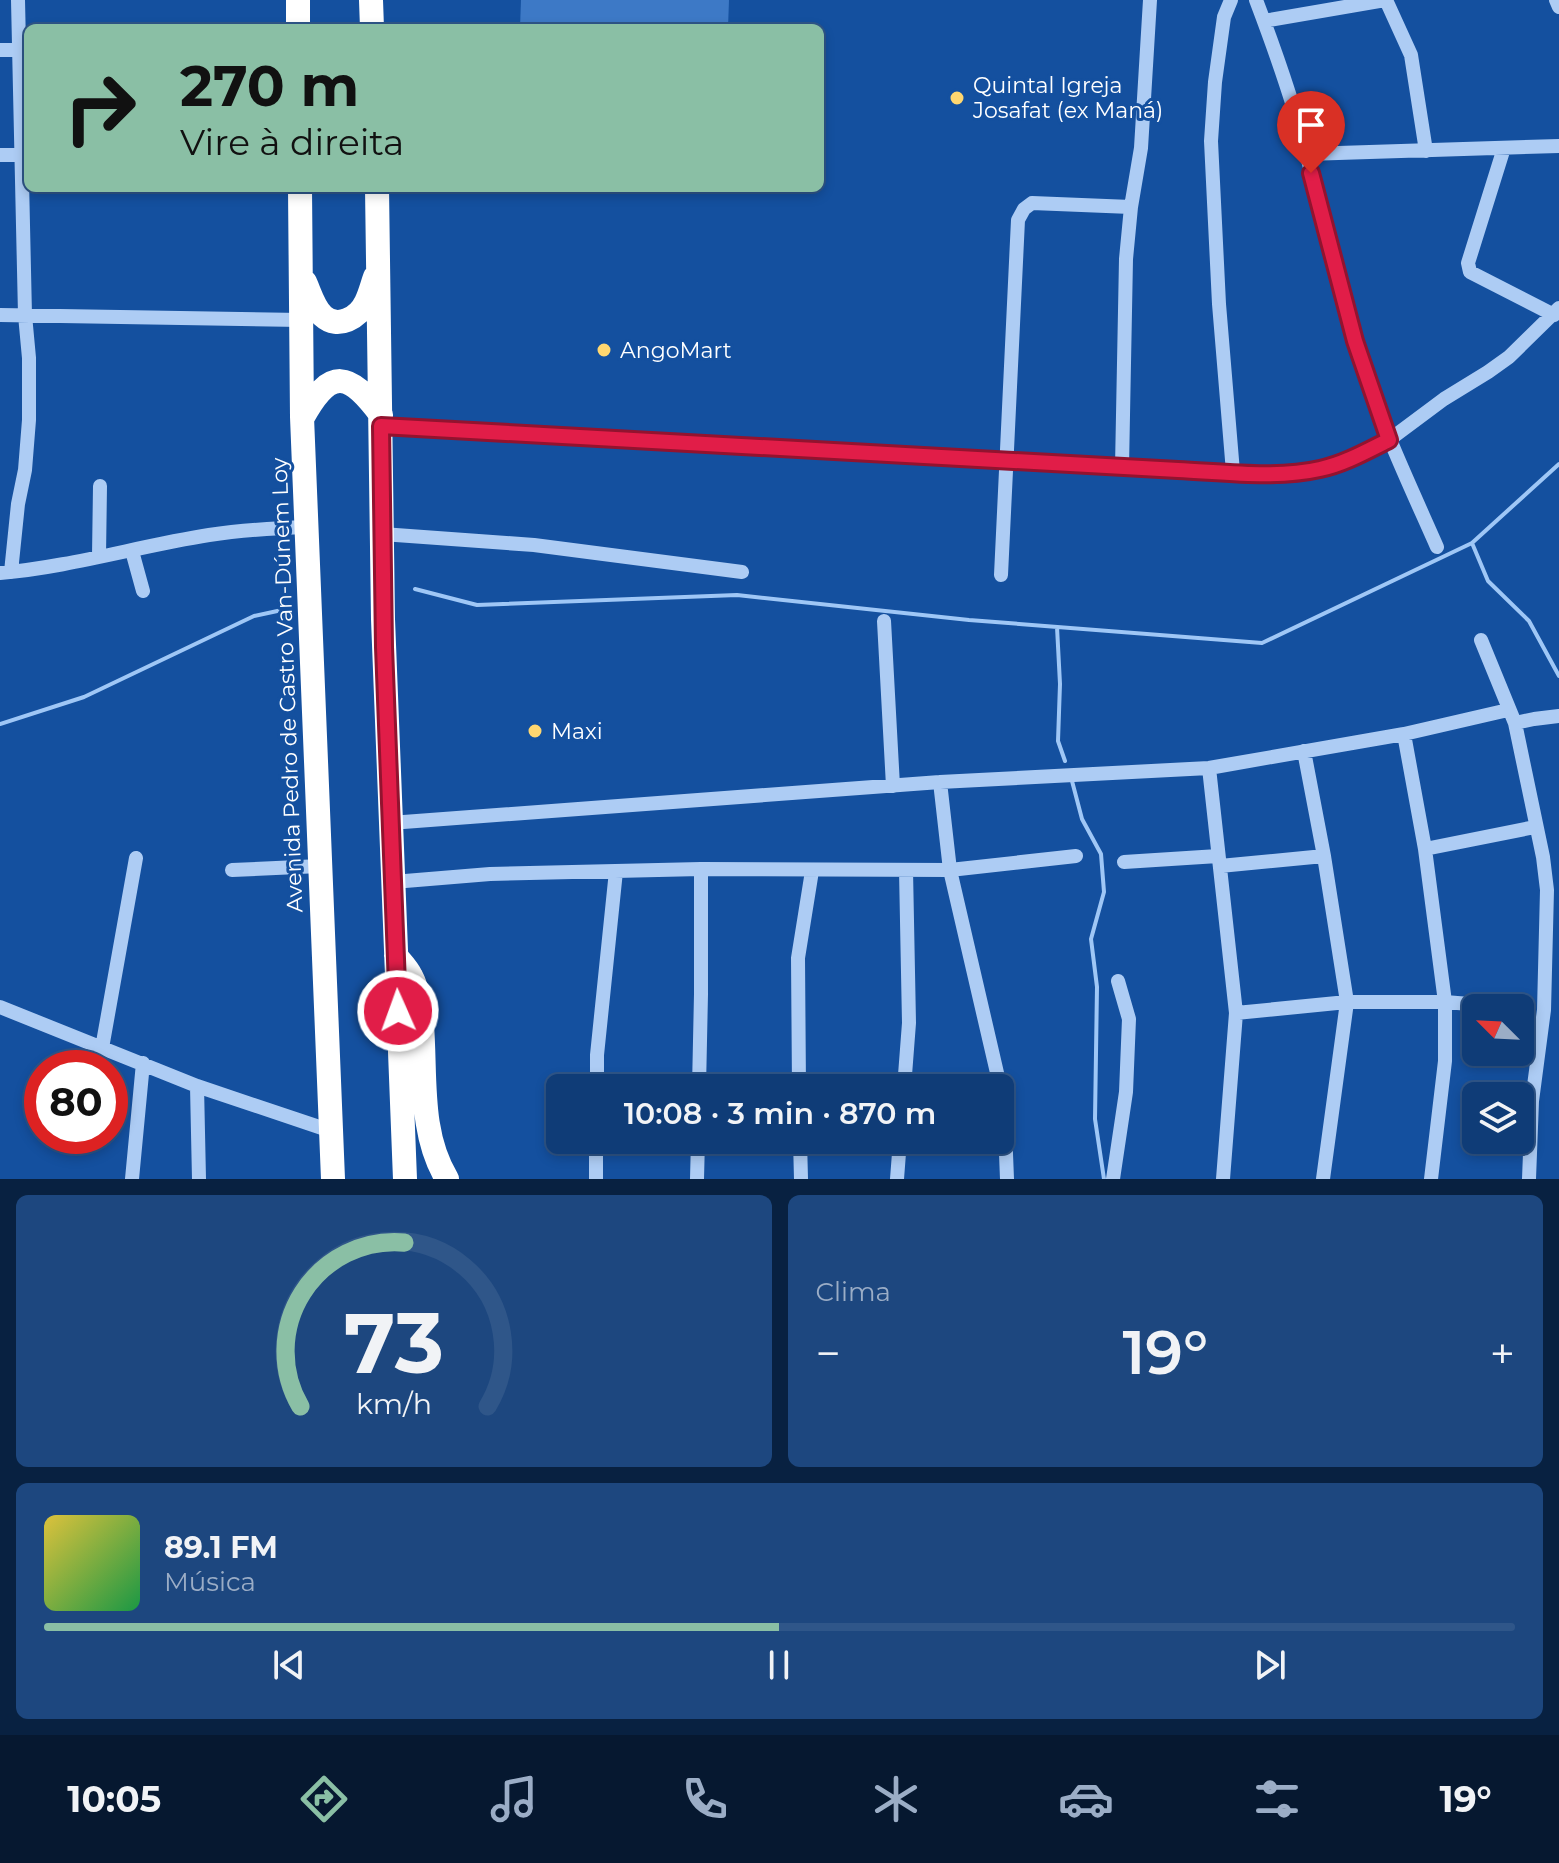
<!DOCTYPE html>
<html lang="pt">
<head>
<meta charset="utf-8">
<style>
	body { margin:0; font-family:Montserrat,sans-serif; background:#1d477f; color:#f1f3f6; height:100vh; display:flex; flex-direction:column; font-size:30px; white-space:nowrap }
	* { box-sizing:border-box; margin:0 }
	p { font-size:26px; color:#9badc6 }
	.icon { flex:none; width:44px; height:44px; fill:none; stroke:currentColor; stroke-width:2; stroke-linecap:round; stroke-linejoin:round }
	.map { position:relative; height:1179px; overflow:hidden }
	.drawer { display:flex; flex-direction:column; gap:16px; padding:16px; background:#082141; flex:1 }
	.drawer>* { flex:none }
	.banner { position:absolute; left:24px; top:24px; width:800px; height:168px; border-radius:12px; box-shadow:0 4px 12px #0003,0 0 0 2px #2f5689; background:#8abfa5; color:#111; overflow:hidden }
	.needle { width:52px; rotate:294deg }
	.fabs { position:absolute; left:1462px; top:994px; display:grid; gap:16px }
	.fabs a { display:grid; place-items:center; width:72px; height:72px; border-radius:12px; background:#0f3c77; box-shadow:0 4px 12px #0003,0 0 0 2px #2f5689; font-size:40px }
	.speed { position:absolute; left:24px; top:1050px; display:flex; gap:16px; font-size:40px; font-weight:700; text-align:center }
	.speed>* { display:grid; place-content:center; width:104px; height:104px; border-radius:50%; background:#0f3c77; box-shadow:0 4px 12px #0003,0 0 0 2px #2f5689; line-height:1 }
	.speed .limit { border:12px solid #d22; background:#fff; color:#111 }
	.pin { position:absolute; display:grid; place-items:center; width:68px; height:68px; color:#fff; margin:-82px -34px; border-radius:50% 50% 50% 0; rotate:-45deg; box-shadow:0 0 8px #0007 }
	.pin .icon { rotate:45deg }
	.me { position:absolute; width:88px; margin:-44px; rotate:358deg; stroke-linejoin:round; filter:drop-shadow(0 0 6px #0008) }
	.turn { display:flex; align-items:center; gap:28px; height:168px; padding:0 24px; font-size:36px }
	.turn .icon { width:104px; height:104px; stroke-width:2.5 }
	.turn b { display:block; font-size:56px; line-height:68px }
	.big { font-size:60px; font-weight:600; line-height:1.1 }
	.drawer .card { flex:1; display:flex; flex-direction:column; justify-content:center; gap:12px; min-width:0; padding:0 28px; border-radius:12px; background:#1d477f }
	.drawer .dial { align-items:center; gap:0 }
	.dial svg { height:208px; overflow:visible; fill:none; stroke:#2f5689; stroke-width:7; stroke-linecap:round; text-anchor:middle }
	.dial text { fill:#f1f3f6; stroke:none }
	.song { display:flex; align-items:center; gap:24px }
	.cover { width:96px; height:96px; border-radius:12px; background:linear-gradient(135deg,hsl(50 70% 55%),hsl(140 70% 35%)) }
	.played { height:8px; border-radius:4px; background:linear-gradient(90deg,#8abfa5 50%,#2f5689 50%) }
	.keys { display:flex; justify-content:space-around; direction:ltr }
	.heat { display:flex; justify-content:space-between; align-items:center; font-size:44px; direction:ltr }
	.drawer .tiles { flex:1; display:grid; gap:16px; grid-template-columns:1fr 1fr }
	.card:last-child { grid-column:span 2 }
	.trip { position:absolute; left:546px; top:1074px; width:468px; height:80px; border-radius:12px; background:#0f3c77; box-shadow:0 4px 12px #0003,0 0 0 2px #2f5689; font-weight:600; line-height:80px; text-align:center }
	.tab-bar { display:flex; height:128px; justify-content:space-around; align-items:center; background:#061830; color:#9badc6 }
	.tab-bar .icon { width:56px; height:56px }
	.tab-bar .current { color:#8abfa5 }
	.tab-bar b { font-size:36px; color:#f1f3f6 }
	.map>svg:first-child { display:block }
</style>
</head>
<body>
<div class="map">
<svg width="1559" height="1179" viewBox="0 0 1559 1179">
	<rect width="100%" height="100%" fill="#14509f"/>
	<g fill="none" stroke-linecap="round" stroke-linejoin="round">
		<path stroke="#9fc7f6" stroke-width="4" d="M1472 543 1488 581 1529 621 1559 676
			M415 589 477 605 737 595 969 620 1262 643 1472 543 1559 464
			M1057 627 1060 684 1058 741 1065 761
			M0 724 84 697 254 616 282 610
			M1072 781 1082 819 1101 854 1104 892 1091 939 1097 987 1095 1119 1104 1179"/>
	</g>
	<path fill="#3d79c6" d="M521 0H729L728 28H520Z"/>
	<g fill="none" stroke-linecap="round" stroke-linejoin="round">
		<path stroke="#adccf4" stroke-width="14" d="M1231 0 1224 17 1215 82 1211 141 1219 304 1233 472
			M1256 0C1275 50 1294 103 1307 156 1325 226 1340 298 1363 367 1383 429 1411 488 1437 547
			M1386 0 1411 55 1426 151
			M1556 0 1559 7
			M1264 21 1385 0
			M0 50 28 49
			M1504 148 1468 263 1470 272 1554 315
			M1307 154 1559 146
			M0 155H28
			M0 315 301 320
			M381 426 1122 467 1287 474 1320 469 1336 465 1389 440 1444 399 1488 372 1509 357 1559 308
			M1122 467 1126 259 1131 207 1141 148 1150 0
			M382 534 534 545 742 572
			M132 551 143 591
			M99 556 100 486
			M11 572 18 504 25 470 29 420V358L25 315 18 0
			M0 573C70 567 139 546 209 535 242 530 275 528 308 527
			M1001 575 1018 220 1024 209 1032 203 1131 207
			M884 621 893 786
			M1481 640 1515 723 1543 857 1547 890 1544 1010 1532 1101 1529 1179
			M1515 723 1534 719 1559 716
			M1404 734 1425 849 1445 1002V1061L1431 1179
			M1304 751 1324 856 1347 1002 1323 1179
			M1209 768 1236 1013 1223 1179
			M940 782 950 870 1004 1103 1007 1179
			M390 823 940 782 1209 768 1404 734 1508 710
			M1425 849 1535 827
			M1124 862 1218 856
			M1220 866 1324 856
			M232 870 320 866
			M393 882 490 874 701 869 950 870 1076 856
			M0 1007 197 1086 331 1131
			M1236 1013 1347 1002H1445L1519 1008
			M102 1048 136 858
			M197 1086 199 1179
			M597 1088V1055L616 871
			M699 1088 701 994V869
			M799 1088 798 958 812 871
			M904 1088 909 1023 906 870
			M800 1140 801 1179
			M132 1179 143 1063
			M596 1179V1140
			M697 1179 698 1140
			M897 1179 900 1140
			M1113 1179 1126 1092 1129 1019 1118 981"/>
		<path stroke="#fff" stroke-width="24" d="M298 0V28
			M371 0 372 28
			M300 188 302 417 333 1179
			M377 188 383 619 405 1179
			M305 282C310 293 314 308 323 316 338 330 359 317 366 302 370 294 372 285 375 277
			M303 417C331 367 349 372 381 415
			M396 956C401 962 408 969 411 976 419 991 420 1009 422 1025 426 1077 419 1133 447 1179"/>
	</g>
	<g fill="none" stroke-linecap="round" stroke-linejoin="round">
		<g stroke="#92132f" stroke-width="20">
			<path id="route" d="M398 1011 384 647 381 426 1178 470C1223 472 1276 479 1320 469 1344 464 1367 451 1389 440L1355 341 1311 173"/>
		</g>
		<use href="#route" stroke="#e11d48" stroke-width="14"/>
	</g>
	<g fill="#ffd770" stroke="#14509f" stroke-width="3">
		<circle cx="957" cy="98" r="8"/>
		<circle cx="604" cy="350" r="8"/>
		<circle cx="535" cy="731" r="8"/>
	</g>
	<g text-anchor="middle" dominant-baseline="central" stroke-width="6" stroke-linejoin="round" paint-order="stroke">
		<g font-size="22" fill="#fff" stroke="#14509f" text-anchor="start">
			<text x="973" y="85">Quintal Igreja<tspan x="973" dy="25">Josafat (ex Maná)</tspan></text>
			<text x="620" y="350">AngoMart</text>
			<text x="551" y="731">Maxi</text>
		</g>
		<g font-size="22" fill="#fff" stroke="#14509f">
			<text transform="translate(287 685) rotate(-92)">Avenida Pedro de Castro Van-Dúnem Loy</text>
		</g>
	</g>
</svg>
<div class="fabs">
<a><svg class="needle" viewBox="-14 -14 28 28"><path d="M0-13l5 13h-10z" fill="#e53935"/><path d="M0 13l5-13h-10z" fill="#9badc6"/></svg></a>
<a><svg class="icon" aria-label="layers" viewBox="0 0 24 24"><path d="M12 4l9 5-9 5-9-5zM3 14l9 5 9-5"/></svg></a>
</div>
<div class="speed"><div class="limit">80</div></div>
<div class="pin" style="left:1311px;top:173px;background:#d93025"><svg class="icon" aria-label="arrive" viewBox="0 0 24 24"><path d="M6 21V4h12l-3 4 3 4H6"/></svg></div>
<svg class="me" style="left:398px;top:1011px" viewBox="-20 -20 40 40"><circle r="17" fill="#e11d48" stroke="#fff" stroke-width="3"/><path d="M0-11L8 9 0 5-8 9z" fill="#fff"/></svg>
<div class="trip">10:08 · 3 min · 870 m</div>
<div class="banner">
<div class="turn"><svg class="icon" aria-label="right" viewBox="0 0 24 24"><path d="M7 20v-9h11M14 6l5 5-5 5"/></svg><div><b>270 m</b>Vire à direita</div></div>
</div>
</div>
<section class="drawer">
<div class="tiles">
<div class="card dial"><svg viewBox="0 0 100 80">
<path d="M14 69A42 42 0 1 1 86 69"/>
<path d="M14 69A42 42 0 0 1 54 6" stroke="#8abfa5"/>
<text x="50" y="56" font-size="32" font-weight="700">73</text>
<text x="50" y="72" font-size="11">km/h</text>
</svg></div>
<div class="card"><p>Clima</p>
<div class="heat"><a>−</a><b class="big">19°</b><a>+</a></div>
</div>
<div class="card">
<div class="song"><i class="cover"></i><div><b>89.1 FM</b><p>Música</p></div></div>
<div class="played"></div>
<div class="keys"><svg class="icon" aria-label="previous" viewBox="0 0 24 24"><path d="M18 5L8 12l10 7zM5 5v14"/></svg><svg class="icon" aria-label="pause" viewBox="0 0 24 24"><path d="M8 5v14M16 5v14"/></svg><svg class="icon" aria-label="next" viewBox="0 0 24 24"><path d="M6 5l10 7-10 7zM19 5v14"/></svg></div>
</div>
</div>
</section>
<nav class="tab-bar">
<b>10:05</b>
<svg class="icon current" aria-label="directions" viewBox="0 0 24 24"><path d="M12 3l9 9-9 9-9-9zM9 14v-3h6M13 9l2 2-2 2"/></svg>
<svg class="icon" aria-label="music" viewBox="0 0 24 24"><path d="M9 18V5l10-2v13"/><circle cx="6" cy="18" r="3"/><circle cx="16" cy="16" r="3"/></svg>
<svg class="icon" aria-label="phone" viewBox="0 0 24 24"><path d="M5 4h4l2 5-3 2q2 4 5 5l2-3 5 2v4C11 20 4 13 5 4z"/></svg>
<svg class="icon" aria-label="climate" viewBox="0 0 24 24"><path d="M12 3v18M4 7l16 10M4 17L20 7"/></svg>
<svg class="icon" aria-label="car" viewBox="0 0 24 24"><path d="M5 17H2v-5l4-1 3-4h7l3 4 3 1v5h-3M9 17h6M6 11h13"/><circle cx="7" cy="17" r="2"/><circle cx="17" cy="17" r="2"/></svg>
<svg class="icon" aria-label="filters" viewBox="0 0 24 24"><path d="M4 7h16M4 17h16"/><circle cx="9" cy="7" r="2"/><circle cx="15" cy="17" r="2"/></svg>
<b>19°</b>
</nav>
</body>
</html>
